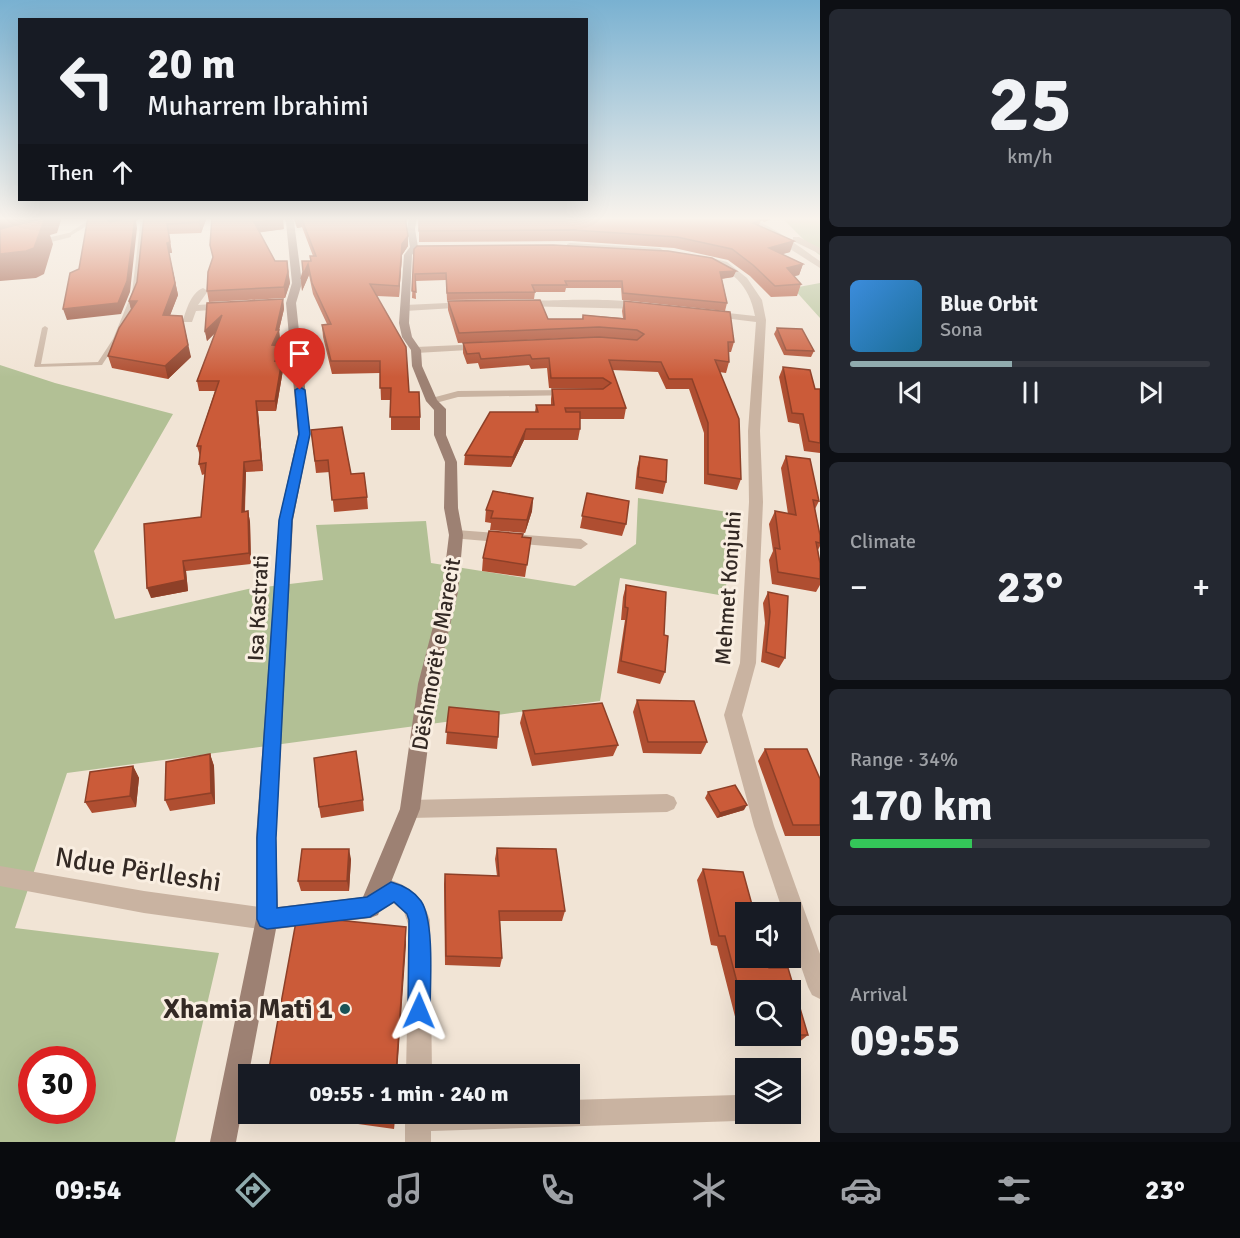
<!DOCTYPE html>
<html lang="en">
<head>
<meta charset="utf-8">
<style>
	body { margin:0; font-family:Signika,sans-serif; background:#242831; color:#f1f3f6; height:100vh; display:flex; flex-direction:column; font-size:22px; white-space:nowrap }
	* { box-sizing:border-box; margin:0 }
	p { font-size:20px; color:#9ea1a6 }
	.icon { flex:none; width:33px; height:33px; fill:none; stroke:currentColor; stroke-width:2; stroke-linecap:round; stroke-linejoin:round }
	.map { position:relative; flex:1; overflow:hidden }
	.details { display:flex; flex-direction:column; gap:9px; padding:9px; background:#0d0f14; width:420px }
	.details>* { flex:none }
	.guide { position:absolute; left:18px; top:18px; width:570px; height:183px; border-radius:0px; box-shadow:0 6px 24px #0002; background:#171b24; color:#f1f3f6; overflow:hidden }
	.tools { position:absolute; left:735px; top:902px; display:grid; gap:12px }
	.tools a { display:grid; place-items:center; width:66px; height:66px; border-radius:0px; background:#171b24; box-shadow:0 6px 24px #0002; font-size:30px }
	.speed { position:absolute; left:18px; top:1046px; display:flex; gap:12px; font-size:30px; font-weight:700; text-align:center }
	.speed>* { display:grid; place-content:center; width:78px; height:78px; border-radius:50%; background:#171b24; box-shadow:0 6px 24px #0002; line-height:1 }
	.speed .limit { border:9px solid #d22; background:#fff; color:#111 }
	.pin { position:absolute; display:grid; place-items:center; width:51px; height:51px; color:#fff; margin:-62px -26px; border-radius:50% 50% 50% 0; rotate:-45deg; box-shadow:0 0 6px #0007 }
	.pin .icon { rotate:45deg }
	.me { position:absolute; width:66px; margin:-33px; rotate:1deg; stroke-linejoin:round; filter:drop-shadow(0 0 4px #0008) }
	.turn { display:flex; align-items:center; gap:21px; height:126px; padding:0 30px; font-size:27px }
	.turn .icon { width:78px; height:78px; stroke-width:2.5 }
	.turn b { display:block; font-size:42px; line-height:51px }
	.then { display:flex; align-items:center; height:57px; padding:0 30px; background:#0003; gap:12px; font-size:22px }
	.big { font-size:45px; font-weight:700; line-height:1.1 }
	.details .card { flex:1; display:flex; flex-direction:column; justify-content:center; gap:9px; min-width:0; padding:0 21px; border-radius:9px; background:#242831 }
	.details .dial { align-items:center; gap:0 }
	.dial b { font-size:78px; line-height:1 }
	.song { display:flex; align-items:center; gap:18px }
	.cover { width:72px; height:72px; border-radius:9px; background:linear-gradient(135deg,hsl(210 70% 55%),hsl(200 70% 35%)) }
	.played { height:6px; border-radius:3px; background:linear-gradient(90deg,#90abae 45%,#363941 45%) }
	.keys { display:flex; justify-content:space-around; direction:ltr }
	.heat { display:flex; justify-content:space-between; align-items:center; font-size:33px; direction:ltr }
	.charge { height:9px; border-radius:4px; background:linear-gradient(90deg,#34c759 34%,#363941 0) }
	.trip { position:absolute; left:238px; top:1064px; width:342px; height:60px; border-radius:0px; background:#171b24; box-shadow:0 6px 24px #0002; font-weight:700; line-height:60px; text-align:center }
	.tabs { display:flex; height:96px; justify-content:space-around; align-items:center; background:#090b0e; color:#9ea1a6 }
	.tabs .icon { width:42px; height:42px }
	.tabs .on { color:#90abae }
	.tabs b { font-size:27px; color:#f1f3f6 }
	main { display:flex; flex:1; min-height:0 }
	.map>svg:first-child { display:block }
</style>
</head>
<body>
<main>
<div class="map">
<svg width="820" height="1142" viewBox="0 0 820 1142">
	<rect width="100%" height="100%" fill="#f1e4d5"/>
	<path fill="#b2c095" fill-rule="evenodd" d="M781 217H820V255L818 254Z
		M820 283V318L793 288Z
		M0 365 55 383 173 414 94 551 115 619 248 589 323 580 316 525 426 521 431 563 575 586 636 544 638 498 734 513 725 596 620 578 600 701 67 773 15 928 219 953 175 1142H0ZM32 1059H82V1110H32Z"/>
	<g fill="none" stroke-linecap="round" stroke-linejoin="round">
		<path fill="#c9b3a1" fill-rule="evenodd" d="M109 217H118L90 224 70 236 66 235 86 222Z
			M141 217H145L138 293 119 339 102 365 35 367 34 366 42 328 45 326 48 328 41 364 98 362 113 339 132 293Z"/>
		<path fill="#c9b3a1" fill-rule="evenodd" d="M740 217C763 217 800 248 820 261V268Z
			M68 233H71V237L0 255V249Z
			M793 237H799L820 248V254L793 241Z
			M570 243 660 248 664 251 660 254 567 248V244Z
			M704 256 727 262 747 278 762 300 766 320 760 431 763 502 756 663 742 715 774 826 820 954V999L812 995 808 987 790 934V912H783L754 826 724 715 740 663 749 502 748 431 756 322 707 316 705 314 710 311 755 316C749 284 732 269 701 261V257Z
			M203 288 208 291 198 305 225 303 230 306 225 309 196 311 192 322H184L183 320C187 308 191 293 203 288Z
			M522 301C544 301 634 296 647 306L642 309 519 306 517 304Z
			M468 302 471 303V307L405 311 400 308 405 305Z
			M482 344 487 347 486 349 416 353 411 350 416 347Z
			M572 390 578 393 576 395 458 397 432 404 426 401 428 399 458 391Z
			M456 530 581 539 588 544 581 549 451 538 449 535 451 532Z
			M667 794 674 797 677 803 674 809 667 812 410 818 403 816 400 809 403 802 410 800Z
			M0 866 144 891 267 908 275 911 278 919 275 927 267 930 144 913 0 886Z
			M391 880C413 888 423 898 430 920L432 1074H406L409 927 404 912 393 903 371 918 363 915 360 907 363 899Z
			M737 1095 746 1099V1113H748L746 1117 737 1121 431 1131V1142H405V1113H570V1100Z"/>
		<path fill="#9d8173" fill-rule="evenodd" d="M283 217H291L294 222 302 283 296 303 310 434 293 520 276 838 278 907 363 897 400 809 418 684 442 592 449 535 444 508 445 462 434 435V410L426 401 412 366 411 350 402 337 399 323 404 255 410 247 407 229 409 217H417L415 229 418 247 412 255 409 323 412 337 421 350 422 366 437 400 446 409V435L457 462 458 508 463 535 458 592 436 684 420 809 378 915 370 918 276 929 236 1142H210L256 919V838L279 520 298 434 286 303 292 283 286 222Z"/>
	</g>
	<path fill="#af4e31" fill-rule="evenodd" d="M144 217H207L201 233 169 234 172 253H169L178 295 170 315 191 357 168 379 112 368 108 356 131 309 129 301 137 282Z
		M212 217 284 229 259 232 275 261H287L290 283 285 298 209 302 207 291 213 258 210 245Z
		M293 217H407L406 225 408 236V246L402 255 399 297 377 296 409 392 420 417V430H391V400H381L380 373 332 374 323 337 322 325 327 324 313 294 309 275 302 291 301 279 313 256 302 227 297 228Z
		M419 217H776L764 222 761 220 759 225 790 252 782 254 803 264 799 275 794 276 801 284 797 296 771 297 750 276 728 260 674 248 572 241 419 242Z
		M414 249 736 271 733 277 722 279 727 303 725 311 622 300 621 288H566L565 292H535L534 299 447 300 446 280 415 281 416 299 412 298Z
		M283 299 284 309 279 330 280 340 278 346 283 356 281 360 283 370 276 411H258L263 471 246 472 245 511H248L250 522 251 564 186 571 188 591 151 598 201 517 205 474 202 475 199 464 200 456 197 446 215 391H199L197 381 215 333 207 341 205 331Z
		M448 301 548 319H582L583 315 623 318 622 311 624 301 734 342 731 352H729V362L726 373 719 372 741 479 737 490 704 484V433L689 389H666L658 372 612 370 626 408 624 419H580V429L578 440H524L511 467 464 465 465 455 535 412 536 405H551V399L552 389H601L549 388 547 368 531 369 529 365 480 369 478 363 467 364 463 353V343L635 340 597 337 458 343 448 310Z
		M777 328 814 351 811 357 784 355 774 334Z
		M783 367 815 389H820V453L804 451 799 424 788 422 779 377Z
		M311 430 351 474 367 497 368 509 334 512 330 472 316 473Z
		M640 456 666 482 663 494 635 489 637 468Z
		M786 456 819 501 815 509 820 535V546L818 550 820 563V585L816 592 772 584 769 560 773 551 769 524 775 511 788 514 781 468Z
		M587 493 626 524 622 536 580 528Z
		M533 498 532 511 525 533 490 530 491 523 485 522 486 510Z
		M522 537 531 538 525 577 482 571 483 558Z
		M626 585 664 635 665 672 660 684 617 673 625 620H621L623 597Z
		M768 592 785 658 779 668 761 662 765 623 763 603Z
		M637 700 707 742 701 754 643 753 633 712Z
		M449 707 498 737 497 749 446 744Z
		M523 711 618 745 613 756 532 766 520 723Z
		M765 749 820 779V836H785L758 761Z
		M210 754 214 766 215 804 170 811 165 800Z
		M133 766 139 778 136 807 92 813 85 802Z
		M708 792 744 810 717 818 705 798Z
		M363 800 364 811 321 818 319 807Z
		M497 848 565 911 562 921H500L502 958 500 967 445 965 444 884 445 874 497 876 495 859Z
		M351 859 349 891H301L298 881Z
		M703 869 769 968 808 1035 798 1043 741 1040 717 946 711 945 697 880ZM746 990 790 1035H746Z
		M279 1113H395L394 1129Z"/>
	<path fill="#8e4028" d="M0 217H62L57 233 50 235 53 244 44 274 36 278 0 281Z
		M108 217H140L138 220 136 221 137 228 130 292 121 314 67 320 63 309 108 228 105 218Z
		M202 217H207L201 233 199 222Z
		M301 217 302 227 297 228 296 218Z
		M765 217H776L764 222Z
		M283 219 284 229 256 233 254 222Z
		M167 224 172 253H169L178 295 166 326 163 315 167 243Z
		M408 236V246L402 255 399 297V286L402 244Z
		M794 241 790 252 766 259 769 248Z
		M308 264 309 275 302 291 301 279Z
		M803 264 799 275 783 279 787 268Z
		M736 271 733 277 718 279 720 272Z
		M288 272 290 283 285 298 284 287Z
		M283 299 284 309 279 330 280 340 274 355 272 345Z
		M129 301H137L132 313Z
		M222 315 223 325 207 341 205 331Z
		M182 316 191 357 168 379 165 366Z
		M282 346 283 356 276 371 275 361Z
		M282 360 283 370 276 411 275 401Z
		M256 401 258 411 263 471 261 460Z
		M526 429 524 440 511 467 513 457Z
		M244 462 246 472 244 522 242 512Z
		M533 498 532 511 525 533 527 520Z
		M248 511 250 522 251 564 249 553Z
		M183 561 186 571 188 591 151 598 147 588Z
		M210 754 214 766 215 804 211 793Z
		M133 766 139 778 136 807 130 796Z
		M747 805 744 810 717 818 720 813Z
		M349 849 351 859 349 891 347 881Z
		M406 927V945L397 1074H396Z
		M393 1113H395L394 1129 393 1118Z"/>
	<path fill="#cb5b39" stroke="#8e4028" stroke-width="1.5" d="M6 217H21L5 221Z
		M88 217H108L105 218 110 222 135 217 127 281 118 303 63 309 70 273 79 269Z
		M144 217H202L199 222 167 224 170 242 167 243 175 283 163 315 182 316 188 345 165 366 108 356 119 328 137 301H129L137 282Z
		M212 217H283V219L254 222 275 261H287L288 272 284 287 207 291 208 272 213 257 210 245Z
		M301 217H405L408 236 402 244 399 286 370 284 406 347 409 392H419L420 417H390L391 388H380V361H331L322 325 331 324 312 283 308 264 301 279 303 272 302 261H311L310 256H316Z
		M419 217H654L664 220 667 217H756L761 220 753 223 794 241 769 248 803 264 787 268 801 284 775 286 753 265 732 249 677 237 574 230 419 231Z
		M45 218 34 248 26 251 0 254V229Z
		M553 245 668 251 712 258 736 271 720 272 727 303 623 293 622 281H565L567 285H532L535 292 447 293 446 273 415 274 416 292 412 291 414 249 417 246Z
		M283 299 276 330H279L272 345 282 346 275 361 282 360 275 401H256L261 460 244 462 242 512 248 511 249 553 183 561 185 580 147 588 144 524 201 517 206 463 199 464 201 446H197L219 381H197L222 315 205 331 207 303Z
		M540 300 548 319H583V315L625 319 624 301 730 312 734 342H728L729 362 715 360 739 419 741 479 708 474V423L692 379H669L661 362 609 360 626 408H565L566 412H580V429H526L513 457 465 455 490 412H538L536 405H554L552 389H603L611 383 603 378H551L549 358 532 359 530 355 481 359 479 353 467 354 463 343 599 337 637 340 644 334 637 330 599 327 459 333 448 301Z
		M777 328 802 329 814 351 786 350Z
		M783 367 810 370 815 389H820V443L809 441 803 414 792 413Z
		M342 427 351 474 364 473 367 497 332 500 328 460 315 461 311 430Z
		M640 456 667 460 666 482 638 477Z
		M786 456 810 459 819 501 813 500 820 535V543L816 542 820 563V579L778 572 775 548 780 549 775 511 796 515Z
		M493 491 533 498 527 520 491 518 493 511 486 510Z
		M587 493 629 501 626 524 582 516Z
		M489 531 523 534 522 537 531 538 527 565 483 558Z
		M626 585 666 592 664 635 668 636 665 672 621 661 628 608 625 607Z
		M768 592 788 596 785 658 766 652 770 612Z
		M637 700 694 701 707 742H648Z
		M602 703 618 745 535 754 523 711Z
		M449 707 499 712 498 737 446 732Z
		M765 749H807L820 779V825H793Z
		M356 751 363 800 319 807 314 758Z
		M210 754 211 793 165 800 166 762Z
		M133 766 130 796 85 802 90 772Z
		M735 785 747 805 720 813 708 792Z
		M497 848 556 849 565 911H499L502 958 446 956 445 874 499 876Z
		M302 849H349L347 881H298Z
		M703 869 743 872 754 912H746V957H767L769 968H788L808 1035H790V990H746V1017L725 936H719Z
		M297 916 406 927 396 1074H268Z
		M355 1113H393V1118Z"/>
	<linearGradient id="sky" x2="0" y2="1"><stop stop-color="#79b1d1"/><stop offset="0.58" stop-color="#f9f3ec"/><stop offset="1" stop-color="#f9f3ec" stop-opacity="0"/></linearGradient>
	<rect width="820" height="377" fill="url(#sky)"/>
	<path fill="#1a73e8" stroke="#114b97" stroke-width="1.5" d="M300 387 305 390 310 434 292 520 276 838 277 908 367 897 391 882C402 885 414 891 421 901 435 922 430 985 430 1011L427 1019 419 1022 411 1019 408 1011 409 920 407 914 394 902 370 917 267 929 260 926 257 919V838L279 520 299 434 295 390Z"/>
	<circle fill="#195256" stroke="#f9eee1" stroke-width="2" cx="345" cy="1009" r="6"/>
	<g text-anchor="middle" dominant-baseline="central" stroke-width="6" stroke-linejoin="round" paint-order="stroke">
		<g font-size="22" fill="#332924" stroke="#f9eee1">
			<text transform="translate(728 588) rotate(-86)">Mehmet Konjuhi</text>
			<text transform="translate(258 608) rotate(-87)">Isa Kastrati</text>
			<text transform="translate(436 654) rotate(-80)">Dëshmorët e Marecit</text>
		</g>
		<g font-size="27" fill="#332924" stroke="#f9eee1">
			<text transform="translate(138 870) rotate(9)">Ndue Përlleshi</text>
		</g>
		<g font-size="27" font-weight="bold" fill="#332924" stroke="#f9eee1" text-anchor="end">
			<text x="333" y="1009">Xhamia Mati 1</text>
		</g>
	</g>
</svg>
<div class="tools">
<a><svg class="icon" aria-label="sound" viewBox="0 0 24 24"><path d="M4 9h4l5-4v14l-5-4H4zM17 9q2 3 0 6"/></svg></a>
<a><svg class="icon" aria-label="search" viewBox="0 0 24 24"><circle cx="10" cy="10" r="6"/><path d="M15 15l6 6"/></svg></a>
<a><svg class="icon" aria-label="layers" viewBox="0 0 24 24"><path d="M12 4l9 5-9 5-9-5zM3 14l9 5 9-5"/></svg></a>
</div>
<div class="speed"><div class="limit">30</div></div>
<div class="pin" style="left:300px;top:390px;background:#d93025"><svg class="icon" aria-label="arrive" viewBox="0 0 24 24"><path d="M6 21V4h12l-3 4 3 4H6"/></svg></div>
<svg class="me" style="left:419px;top:1011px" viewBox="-20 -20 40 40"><path d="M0-17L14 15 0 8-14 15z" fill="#1a73e8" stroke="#fff" stroke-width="4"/></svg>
<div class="trip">09:55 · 1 min · 240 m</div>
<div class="guide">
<div class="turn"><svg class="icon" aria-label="left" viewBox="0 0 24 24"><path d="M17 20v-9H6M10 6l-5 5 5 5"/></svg><div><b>20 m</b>Muharrem Ibrahimi</div></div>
<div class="then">Then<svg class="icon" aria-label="ahead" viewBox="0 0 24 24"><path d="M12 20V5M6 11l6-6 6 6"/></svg></div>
</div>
</div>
<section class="details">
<div class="card dial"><b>25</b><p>km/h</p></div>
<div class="card">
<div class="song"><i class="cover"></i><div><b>Blue Orbit</b><p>Sona</p></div></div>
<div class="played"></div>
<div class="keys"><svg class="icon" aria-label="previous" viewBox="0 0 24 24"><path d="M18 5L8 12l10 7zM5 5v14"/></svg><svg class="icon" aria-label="pause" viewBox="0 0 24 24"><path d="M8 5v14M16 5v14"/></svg><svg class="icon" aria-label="next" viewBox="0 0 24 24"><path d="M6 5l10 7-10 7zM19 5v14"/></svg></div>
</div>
<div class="card"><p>Climate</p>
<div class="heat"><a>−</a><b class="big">23°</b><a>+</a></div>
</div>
<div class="card"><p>Range · 34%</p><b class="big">170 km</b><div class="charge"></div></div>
<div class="card"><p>Arrival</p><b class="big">09:55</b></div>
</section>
</main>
<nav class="tabs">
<b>09:54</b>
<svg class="icon on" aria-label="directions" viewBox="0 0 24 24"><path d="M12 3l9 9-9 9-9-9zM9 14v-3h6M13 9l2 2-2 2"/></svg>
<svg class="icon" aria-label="music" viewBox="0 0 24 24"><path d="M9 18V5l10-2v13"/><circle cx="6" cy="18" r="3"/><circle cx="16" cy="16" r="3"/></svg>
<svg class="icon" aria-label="phone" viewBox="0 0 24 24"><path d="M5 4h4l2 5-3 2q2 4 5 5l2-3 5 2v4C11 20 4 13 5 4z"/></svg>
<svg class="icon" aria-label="climate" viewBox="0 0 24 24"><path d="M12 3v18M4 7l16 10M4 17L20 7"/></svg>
<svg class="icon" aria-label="car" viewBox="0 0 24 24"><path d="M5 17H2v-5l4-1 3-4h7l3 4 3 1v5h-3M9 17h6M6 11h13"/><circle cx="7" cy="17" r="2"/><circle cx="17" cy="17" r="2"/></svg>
<svg class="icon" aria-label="filters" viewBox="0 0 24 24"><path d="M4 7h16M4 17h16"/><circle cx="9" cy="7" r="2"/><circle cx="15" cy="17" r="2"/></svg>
<b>23°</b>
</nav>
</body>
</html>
